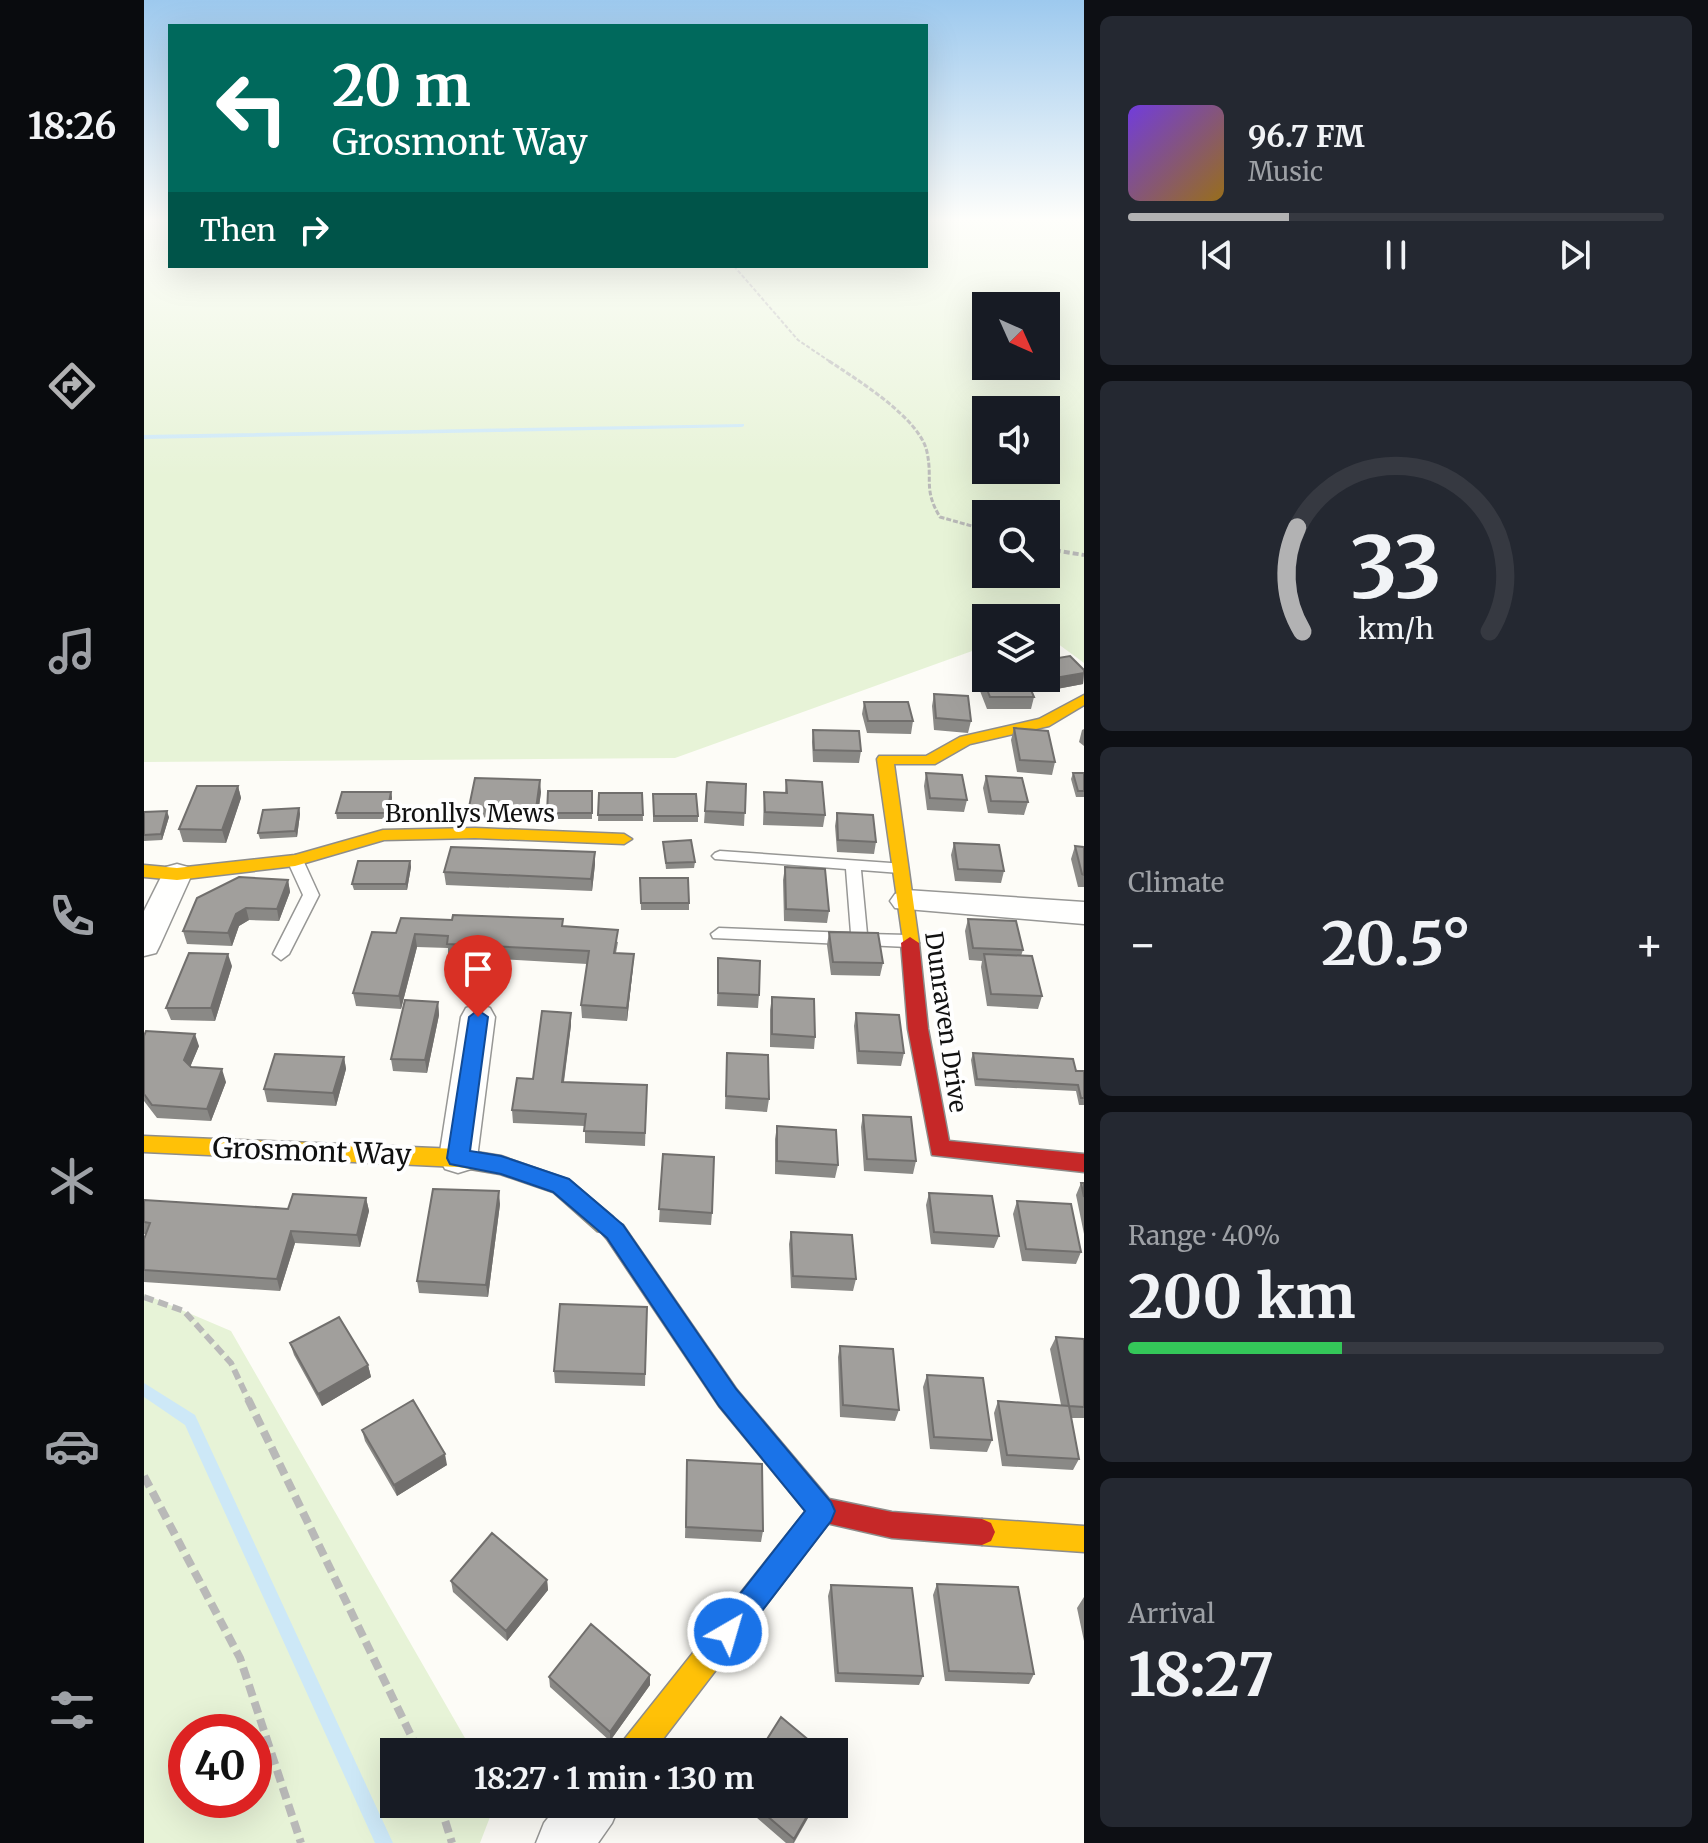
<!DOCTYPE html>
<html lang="en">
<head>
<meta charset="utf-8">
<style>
	body { margin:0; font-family:Merriweather,serif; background:#242831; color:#f1f3f6; height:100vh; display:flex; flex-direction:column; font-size:30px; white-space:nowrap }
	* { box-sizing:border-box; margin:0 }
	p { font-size:26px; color:#9ea1a6 }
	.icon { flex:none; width:44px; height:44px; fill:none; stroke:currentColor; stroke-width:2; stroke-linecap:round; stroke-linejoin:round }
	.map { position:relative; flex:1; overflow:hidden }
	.panel { display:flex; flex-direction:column; gap:16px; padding:16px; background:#0d0f14; width:624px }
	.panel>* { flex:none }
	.banner { position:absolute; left:24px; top:24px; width:760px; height:244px; border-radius:0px; box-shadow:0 8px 32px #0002; background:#00695c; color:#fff; overflow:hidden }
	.needle { width:52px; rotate:135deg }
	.buttons { position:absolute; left:828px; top:292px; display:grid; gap:16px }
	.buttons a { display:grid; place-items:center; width:88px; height:88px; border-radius:0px; background:#171b24; box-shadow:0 8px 32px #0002; font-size:40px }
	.speed { position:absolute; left:24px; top:1714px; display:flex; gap:16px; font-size:40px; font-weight:700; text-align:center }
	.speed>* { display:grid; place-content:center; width:104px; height:104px; border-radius:50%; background:#171b24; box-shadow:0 8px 32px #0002; line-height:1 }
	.speed .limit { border:12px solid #d22; background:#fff; color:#111 }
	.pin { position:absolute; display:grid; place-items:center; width:68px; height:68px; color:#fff; margin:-82px -34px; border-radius:50% 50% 50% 0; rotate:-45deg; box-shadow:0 0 8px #0007 }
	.pin .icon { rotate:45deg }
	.me { position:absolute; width:88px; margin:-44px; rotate:38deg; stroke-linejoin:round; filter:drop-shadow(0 0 6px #0008) }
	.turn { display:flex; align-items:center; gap:28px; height:168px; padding:0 32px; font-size:36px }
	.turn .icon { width:104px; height:104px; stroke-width:2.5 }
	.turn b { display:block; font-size:56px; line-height:68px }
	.then { display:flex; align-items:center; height:76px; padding:0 32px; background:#0003; gap:16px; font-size:30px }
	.big { font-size:60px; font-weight:700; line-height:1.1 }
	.panel .widget { flex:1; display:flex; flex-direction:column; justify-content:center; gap:12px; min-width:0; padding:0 28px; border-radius:12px; background:#242831 }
	.panel .dial { align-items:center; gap:0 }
	.dial svg { height:208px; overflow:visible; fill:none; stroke:#363941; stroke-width:7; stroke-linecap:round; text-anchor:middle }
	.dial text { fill:#f1f3f6; stroke:none }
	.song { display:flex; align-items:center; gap:24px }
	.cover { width:96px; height:96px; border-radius:12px; background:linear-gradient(135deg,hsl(260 70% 55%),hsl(40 70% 35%)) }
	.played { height:8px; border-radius:4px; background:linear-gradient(90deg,#b2b2b3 30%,#363941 30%) }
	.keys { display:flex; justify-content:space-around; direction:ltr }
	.heat { display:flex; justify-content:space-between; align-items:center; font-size:44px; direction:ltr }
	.charge { height:12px; border-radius:6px; background:linear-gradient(90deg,#34c759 40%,#363941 0) }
	.trip { position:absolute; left:236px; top:1738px; width:468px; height:80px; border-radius:0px; background:#171b24; box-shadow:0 8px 32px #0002; font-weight:700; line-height:80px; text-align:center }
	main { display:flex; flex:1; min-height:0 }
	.menu { display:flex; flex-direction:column; width:144px; justify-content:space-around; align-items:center; background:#090b0e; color:#9ea1a6 }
	.menu .icon { width:56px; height:56px }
	.menu .selected { color:#b2b2b3 }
	.menu b { font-size:36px; color:#f1f3f6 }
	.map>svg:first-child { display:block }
</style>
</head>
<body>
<main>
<nav class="menu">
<b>18:26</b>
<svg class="icon selected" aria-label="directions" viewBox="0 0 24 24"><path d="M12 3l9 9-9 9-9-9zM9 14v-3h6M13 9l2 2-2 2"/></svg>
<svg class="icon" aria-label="music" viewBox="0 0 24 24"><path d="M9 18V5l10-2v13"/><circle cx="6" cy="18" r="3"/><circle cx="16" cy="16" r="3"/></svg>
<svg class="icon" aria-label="phone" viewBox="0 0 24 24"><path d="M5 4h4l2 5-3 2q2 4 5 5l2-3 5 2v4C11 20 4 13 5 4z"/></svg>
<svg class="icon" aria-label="climate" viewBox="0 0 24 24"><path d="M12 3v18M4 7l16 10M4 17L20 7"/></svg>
<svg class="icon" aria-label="car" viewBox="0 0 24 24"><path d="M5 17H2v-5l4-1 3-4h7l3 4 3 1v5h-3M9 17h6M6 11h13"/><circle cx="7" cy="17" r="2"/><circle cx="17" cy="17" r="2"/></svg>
<svg class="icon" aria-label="filters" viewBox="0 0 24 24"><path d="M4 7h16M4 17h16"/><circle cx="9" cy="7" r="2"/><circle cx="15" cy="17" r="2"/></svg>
</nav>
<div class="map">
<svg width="940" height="1843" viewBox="0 0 940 1843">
	<rect width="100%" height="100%" fill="#fdfcf7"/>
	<path fill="#e7f3d7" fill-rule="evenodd" d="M0 219H26V266H782V219H940V663L902 635V618H842V646L531 758 0 762ZM842 306H902V366H842ZM842 410H902V470H842ZM842 514H902V574H842Z
		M0 1294 87 1331 329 1752H250V1804H351L336 1843H0ZM42 1732H110V1800H42Z"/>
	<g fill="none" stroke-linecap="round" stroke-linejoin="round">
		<path fill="#cde8f7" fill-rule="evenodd" d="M600 424V426L598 427 0 439V435Z
			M0 1383 51 1415 249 1843H231L41 1425 0 1397Z"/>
		<g stroke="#979795" stroke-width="3">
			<path id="lane" d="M576 851 761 864 764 868 756 873 717 870 723 934 764 935 772 941 764 947 569 938 567 934 575 928 707 933 702 869 571 859 568 856 571 853Z
				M151 855 159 860 175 895 145 954 137 960 129 954 159 895 143 860Z"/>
		</g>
		<g stroke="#979795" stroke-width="3">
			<path id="street" d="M33 864 44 867 48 874 16 945 12 953 0 956V911L22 867Z
				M762 890 940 902V924L751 908 746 901 751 894Z
				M334 1004 346 1008 351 1017 333 1158 327 1169 314 1173 301 1169 295 1158 317 1017 322 1008Z
				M415 1804H476L468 1823 454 1843H392L400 1823Z"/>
		</g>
		<g stroke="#8e8d8b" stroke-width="3">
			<path id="slow" d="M940 695V705L905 726 826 744 791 764H750L775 943 772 947H760L733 759 735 756H782L816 737 895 719Z
				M331 828 480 834 488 839 480 844 331 838 240 840 151 866 33 880 0 877V865L33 868 151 855 239 830Z
				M0 1136 314 1149 357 1156 425 1180 469 1217 472 1224 469 1231 461 1233 453 1231 409 1192 356 1174 314 1167 0 1152Z
				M678 1498 687 1502 691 1511 687 1520 509 1752H475L479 1741 669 1502Z
				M838 1519 940 1526V1552L838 1545 829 1541 825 1532 829 1523Z"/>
		</g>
		<g stroke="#8e8d8b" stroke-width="3">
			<path id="jam" d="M766 937 775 943 784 1029 805 1141 940 1154V1172L788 1155 764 1029 757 943Z
				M461 1215 479 1225 593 1390 685 1499 748 1512 838 1519 847 1523 851 1532 847 1541 838 1545 748 1538 669 1520 575 1406 463 1239 450 1224 453 1217Z"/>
		</g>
		<path stroke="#b9b9b8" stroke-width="2" stroke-dasharray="4 2" stroke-linecap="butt" d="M590 266 654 340 688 363"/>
		<path stroke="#b9b9b8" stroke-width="3" stroke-dasharray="5 2" stroke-linecap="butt" d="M685 361C712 379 776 418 783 452 789 480 779 489 796 517L842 530"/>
		<path stroke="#b9b9b8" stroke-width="4" stroke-dasharray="6 3" stroke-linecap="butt" d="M902 549 940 555"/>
		<path stroke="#b9b9b8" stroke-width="6" stroke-dasharray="10 5" stroke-linecap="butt" d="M0 1297 40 1311 87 1363 105 1401"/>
		<path stroke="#b9b9b8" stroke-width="8" stroke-dasharray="12 6" stroke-linecap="butt" d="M104 1399 275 1752
			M0 1476 96 1658 157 1843
			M296 1804 308 1843"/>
		<use href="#lane" fill="#fffffe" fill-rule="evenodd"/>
		<use href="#street" fill="#fffffe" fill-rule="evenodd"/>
		<use href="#slow" fill="#ffc107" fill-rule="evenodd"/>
		<use href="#jam" fill="#c62828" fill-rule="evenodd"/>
	</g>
	<path fill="#8a8986" d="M902 660 940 670 939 684 902 691 889 678H902Z
		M839 679 890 697 887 709H843L836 691Z
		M790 694 827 721 824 733 790 730 788 706Z
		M720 702 769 721 767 734 723 733 718 714Z
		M870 728 911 762 908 775 873 772 867 740Z
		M940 729V746L935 742 938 730Z
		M669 730 717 751 715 763 669 762 668 742Z
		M782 773 823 800 820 812 783 810 780 786Z
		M929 773H940V797H932L927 779Z
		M842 776 884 802 880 815 844 813 839 788Z
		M642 780 681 815 679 827 619 825 620 792 641 793Z
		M563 782 602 784 600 826 560 823Z
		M94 786 97 798 82 843 39 842 35 829Z
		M448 791V819H403V813Z
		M247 792 248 798 244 819H193L192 813Z
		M397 792 393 821 327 819 325 807Z
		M455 793H498L499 821H454Z
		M509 794 554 816V822H509Z
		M155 808 156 814 153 837 116 839 114 833Z
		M0 812 25 817 18 840 0 841Z
		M693 813 732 842 730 854 693 852 691 826Z
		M519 842 551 862 550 868 522 869Z
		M810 843 860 871 857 883 811 881 807 855Z
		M931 846 940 847V887H934L927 859Z
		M451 852V864L448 891 302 885 300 872Z
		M266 861 267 867 263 890H210L208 884Z
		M641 867 685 911 683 923 640 921 639 880Z
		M496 878 545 903V910H497Z
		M144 880 146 892 135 921 105 920 95 926 88 946 43 944 39 931Z
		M824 919 879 950 877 956 898 996 894 1009 843 1006 837 967 838 961 825 960 821 931Z
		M420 926 474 942 472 953 489 967 483 1021 438 1018 437 1005 443 964 304 956V948L273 947 257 1009 212 1006 209 993 252 933Z
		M685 932 739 963 736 976 687 975 683 945Z
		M88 966 71 1021 27 1020 22 1008Z
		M574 971 615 995 614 1008 573 1006Z
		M628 997 671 1037 670 1049 626 1047V1010Z
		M294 1002 295 1015 283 1073 249 1071 247 1059Z
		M427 1013V1025L420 1082 503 1085 501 1146 441 1143V1126L369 1123 368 1110 389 1079Z
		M712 1013 760 1053 757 1066 713 1064 710 1026Z
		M0 1036 55 1046 46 1067 82 1082 67 1121 13 1118 0 1101Z
		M583 1053 625 1099 623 1112 581 1109Z
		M829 1053 940 1071V1105H935L932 1091 831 1086 827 1060Z
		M200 1057 202 1069 192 1106 123 1102 120 1089Z
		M719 1115 772 1161 769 1174 720 1171 717 1127Z
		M633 1126 694 1165 691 1178 631 1174V1139Z
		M519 1154 568 1213 567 1225 515 1222Z
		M937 1183H940V1234L932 1195Z
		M785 1193 855 1236 850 1248 787 1244 782 1205Z
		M222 1198 225 1211 216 1247 151 1243 136 1291 0 1282V1239L2 1234H0V1200L144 1209Z
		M873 1201 937 1252 932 1264 878 1261 869 1214Z
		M356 1204 344 1297 275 1293 273 1281Z
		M647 1232 712 1279 709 1291 647 1288 645 1244Z
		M503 1307 501 1386 411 1383 410 1371Z
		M912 1337 940 1339V1418H927L935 1459 929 1470 858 1466 850 1413 854 1401 917 1405 906 1349Z
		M146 1343 224 1365 227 1377 178 1406 150 1355Z
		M696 1346 755 1410 751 1421 696 1417 694 1357Z
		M783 1375 848 1440 843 1452 786 1449 779 1387Z
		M218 1430 303 1465 253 1496 221 1441Z
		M543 1460 619 1531 617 1542 541 1538Z
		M403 1580 404 1590 363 1641 309 1592 307 1581Z
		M793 1584 890 1674 885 1684 801 1681 789 1595Z
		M687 1585 779 1676 775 1685 691 1682 684 1596Z
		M940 1597V1641L933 1608Z
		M506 1675V1685L466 1741 406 1687 405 1677Z
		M597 1804H672L650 1843H642Z"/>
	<path fill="#716f6d" d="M940 673 939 684 902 691 905 679Z
		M396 780 397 792 393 821 392 809Z
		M94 786 97 798 82 843 78 830Z
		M247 792 248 798 244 819 243 813Z
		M155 808 156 814 153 837 151 831Z
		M23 811 25 817 18 840 17 834Z
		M451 852V864L448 891 447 879Z
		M266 861 267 867 263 890 262 884Z
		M144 880 146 892 135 921 133 909Z
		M102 908 105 920 95 926 88 946 84 933 92 914Z
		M271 934 273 947 257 1009 255 996Z
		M84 954 88 966 71 1021 67 1008Z
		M490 954 489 967 483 1021V1008Z
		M294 1002 295 1015 283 1073 281 1060Z
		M427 1013V1025L418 1094V1082Z
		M51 1034 55 1046 44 1072 40 1060Z
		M200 1057 202 1069 192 1106 189 1093Z
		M78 1069 82 1082 67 1121 63 1109Z
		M355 1191 356 1204 344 1297 342 1285Z
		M222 1198 225 1211 216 1247 213 1235Z
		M147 1231 151 1243 136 1291 133 1279Z
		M224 1365 227 1377 178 1406 174 1394Z
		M301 1454 303 1465 253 1496 250 1485Z
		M403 1580 404 1590 363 1641 362 1631Z
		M506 1675V1685L466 1741V1732Z
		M670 1804H672L649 1843 650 1839Z"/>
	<path fill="#a19f9c" stroke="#716f6d" stroke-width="2" d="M926 656 940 670V673L905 679 902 677V660Z
		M882 678 890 697H846L839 679Z
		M790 694 824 696 827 721 792 718Z
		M720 702H764L769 721H724Z
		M870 728 904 731 911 762 876 760Z
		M669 730 715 731 717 751 670 750Z
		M782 773 818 775 823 800 786 798Z
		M929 773H940V791H934Z
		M842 776 878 778 884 802 847 801Z
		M331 778 396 780 392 809 325 807Z
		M642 780 678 782 681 815 621 812 620 792 643 793Z
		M563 782 602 784 601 813 561 811Z
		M53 786H94L78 830 35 829Z
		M404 791H448V813H403Z
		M198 792H247L243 813H192Z
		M455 793H498L499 815H454Z
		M509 794H552L554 816H510Z
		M155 808 151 831 114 833 119 810Z
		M23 811 17 834 0 835V812Z
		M693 813 729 815 732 842 694 840Z
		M547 840 551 862 522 863 519 842Z
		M810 843 855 845 860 871 814 869Z
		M931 846 940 847V875L938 874Z
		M307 847 451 852 447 879 300 872Z
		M214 861H266L262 884H208Z
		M641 867 681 869 685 911 642 909Z
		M95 877 144 880 133 909 102 908 92 914 84 933 39 931 53 898Z
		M496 878H544L545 903H497Z
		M309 915 419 919 418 926 474 930 470 953 490 954 483 1008 437 1005 445 951 303 944 304 936 271 934 255 996 209 993 228 932 252 933 257 918 308 920Z
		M824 919 872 921 879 950 829 948Z
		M685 932 734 933 739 963 689 962Z
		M45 953 84 954 67 1008H22Z
		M840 954 888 956 898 996 847 994Z
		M574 958 616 961 615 995 574 993Z
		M628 997 670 999 671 1037 628 1034Z
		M261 1000 294 1002 281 1060 247 1059Z
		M398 1011 427 1013 418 1082 503 1085 501 1133 440 1131 442 1114 368 1110 373 1078 389 1079Z
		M712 1013 755 1015 760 1053 715 1051Z
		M2 1031 51 1034 40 1060 47 1067 78 1069 63 1109 8 1105 0 1094V1036Z
		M583 1053 624 1055 625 1099 582 1096Z
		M829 1053 929 1059 932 1071H940V1098H937L934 1085 833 1079Z
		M131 1054 200 1057 189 1093 120 1089Z
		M719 1115 767 1117 772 1161 723 1159Z
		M633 1126 692 1130 694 1165 633 1161Z
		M519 1154 570 1157 568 1213 515 1209Z
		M937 1183H940V1197Z
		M289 1189 355 1191 342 1285 273 1281Z
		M785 1193 848 1196 855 1236 790 1232Z
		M149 1194 222 1198 213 1235 147 1231 133 1279 0 1270V1239L6 1223 0 1222V1200L144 1209Z
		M873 1201 927 1204 937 1252 882 1249Z
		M647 1232 708 1235 712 1279 649 1276Z
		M416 1304 503 1307 501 1374 410 1371Z
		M195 1317 224 1365 174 1394 146 1343Z
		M912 1337 940 1339V1407L925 1406Z
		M696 1346 749 1349 755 1410 699 1405Z
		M783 1375 839 1378 848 1440 790 1437Z
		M269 1400 301 1454 250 1485 218 1430Z
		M854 1401 925 1406 935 1459 863 1455Z
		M543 1460 618 1464 619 1531 542 1527Z
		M348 1533 403 1580 362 1631 307 1581Z
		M793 1584 874 1587 890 1674 805 1671Z
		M687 1585 768 1588 779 1676 694 1673Z
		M447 1624 506 1675 466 1732 405 1677Z
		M637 1717 679 1752H615Z
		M609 1804H670L650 1839Z"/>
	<linearGradient id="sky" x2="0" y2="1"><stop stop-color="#9dc9ee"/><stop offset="0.46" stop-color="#fefefb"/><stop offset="1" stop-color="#fefefb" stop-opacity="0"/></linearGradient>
	<rect width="940" height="477" fill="url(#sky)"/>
	<path fill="#1a73e8" stroke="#114b97" stroke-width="2" d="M334 1010 344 1017 326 1151 357 1156 425 1179 479 1225 592 1389 687 1502 691 1511 687 1521 594 1642 584 1646 574 1642 570 1632 574 1622 661 1511 575 1406 463 1238 409 1192 357 1174 306 1164 303 1158 325 1017Z"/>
	<g text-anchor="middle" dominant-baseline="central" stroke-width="8" stroke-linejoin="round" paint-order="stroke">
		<g font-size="24" fill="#111" stroke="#fff">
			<text x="326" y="813">Bronllys Mews</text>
			<text transform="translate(802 1022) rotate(82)">Dunraven Drive</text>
		</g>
		<g font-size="28" fill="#111" stroke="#fff">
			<text transform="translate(168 1151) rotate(2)">Grosmont Way</text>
		</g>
	</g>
</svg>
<div class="buttons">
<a><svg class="needle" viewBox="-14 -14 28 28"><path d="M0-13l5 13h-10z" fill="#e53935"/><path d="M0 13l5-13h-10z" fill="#9ea1a6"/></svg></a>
<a><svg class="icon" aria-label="sound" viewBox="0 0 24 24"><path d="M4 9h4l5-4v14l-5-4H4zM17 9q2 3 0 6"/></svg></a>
<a><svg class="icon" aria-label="search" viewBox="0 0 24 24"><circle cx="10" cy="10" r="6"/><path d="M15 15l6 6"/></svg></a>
<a><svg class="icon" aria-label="layers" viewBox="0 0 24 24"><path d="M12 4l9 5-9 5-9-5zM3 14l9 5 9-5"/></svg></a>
</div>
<div class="speed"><div class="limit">40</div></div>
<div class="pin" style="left:334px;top:1017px;background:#d93025"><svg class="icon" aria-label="arrive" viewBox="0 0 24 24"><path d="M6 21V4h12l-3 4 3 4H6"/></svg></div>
<svg class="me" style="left:584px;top:1632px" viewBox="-20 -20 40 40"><circle r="17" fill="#1a73e8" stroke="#fff" stroke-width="3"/><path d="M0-11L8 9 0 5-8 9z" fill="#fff"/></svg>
<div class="trip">18:27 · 1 min · 130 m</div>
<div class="banner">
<div class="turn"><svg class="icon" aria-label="left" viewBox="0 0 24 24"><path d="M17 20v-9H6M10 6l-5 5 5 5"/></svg><div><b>20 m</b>Grosmont Way</div></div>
<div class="then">Then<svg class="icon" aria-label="right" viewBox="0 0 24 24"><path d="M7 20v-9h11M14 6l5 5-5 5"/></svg></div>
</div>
</div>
<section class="panel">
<div class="widget">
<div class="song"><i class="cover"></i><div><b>96.7 FM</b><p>Music</p></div></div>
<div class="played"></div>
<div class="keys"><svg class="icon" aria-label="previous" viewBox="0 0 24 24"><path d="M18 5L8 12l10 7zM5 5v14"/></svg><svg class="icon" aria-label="pause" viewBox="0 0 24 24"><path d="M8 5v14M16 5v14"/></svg><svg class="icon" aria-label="next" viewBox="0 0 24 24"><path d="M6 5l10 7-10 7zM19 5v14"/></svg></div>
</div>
<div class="widget dial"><svg viewBox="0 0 100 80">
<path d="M14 69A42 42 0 1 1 86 69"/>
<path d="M14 69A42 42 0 0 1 12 29" stroke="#b2b2b3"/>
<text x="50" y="56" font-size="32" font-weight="700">33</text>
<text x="50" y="72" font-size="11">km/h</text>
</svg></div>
<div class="widget"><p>Climate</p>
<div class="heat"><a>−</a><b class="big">20.5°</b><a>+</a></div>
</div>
<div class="widget"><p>Range · 40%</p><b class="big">200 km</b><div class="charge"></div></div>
<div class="widget"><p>Arrival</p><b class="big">18:27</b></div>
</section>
</main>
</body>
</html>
